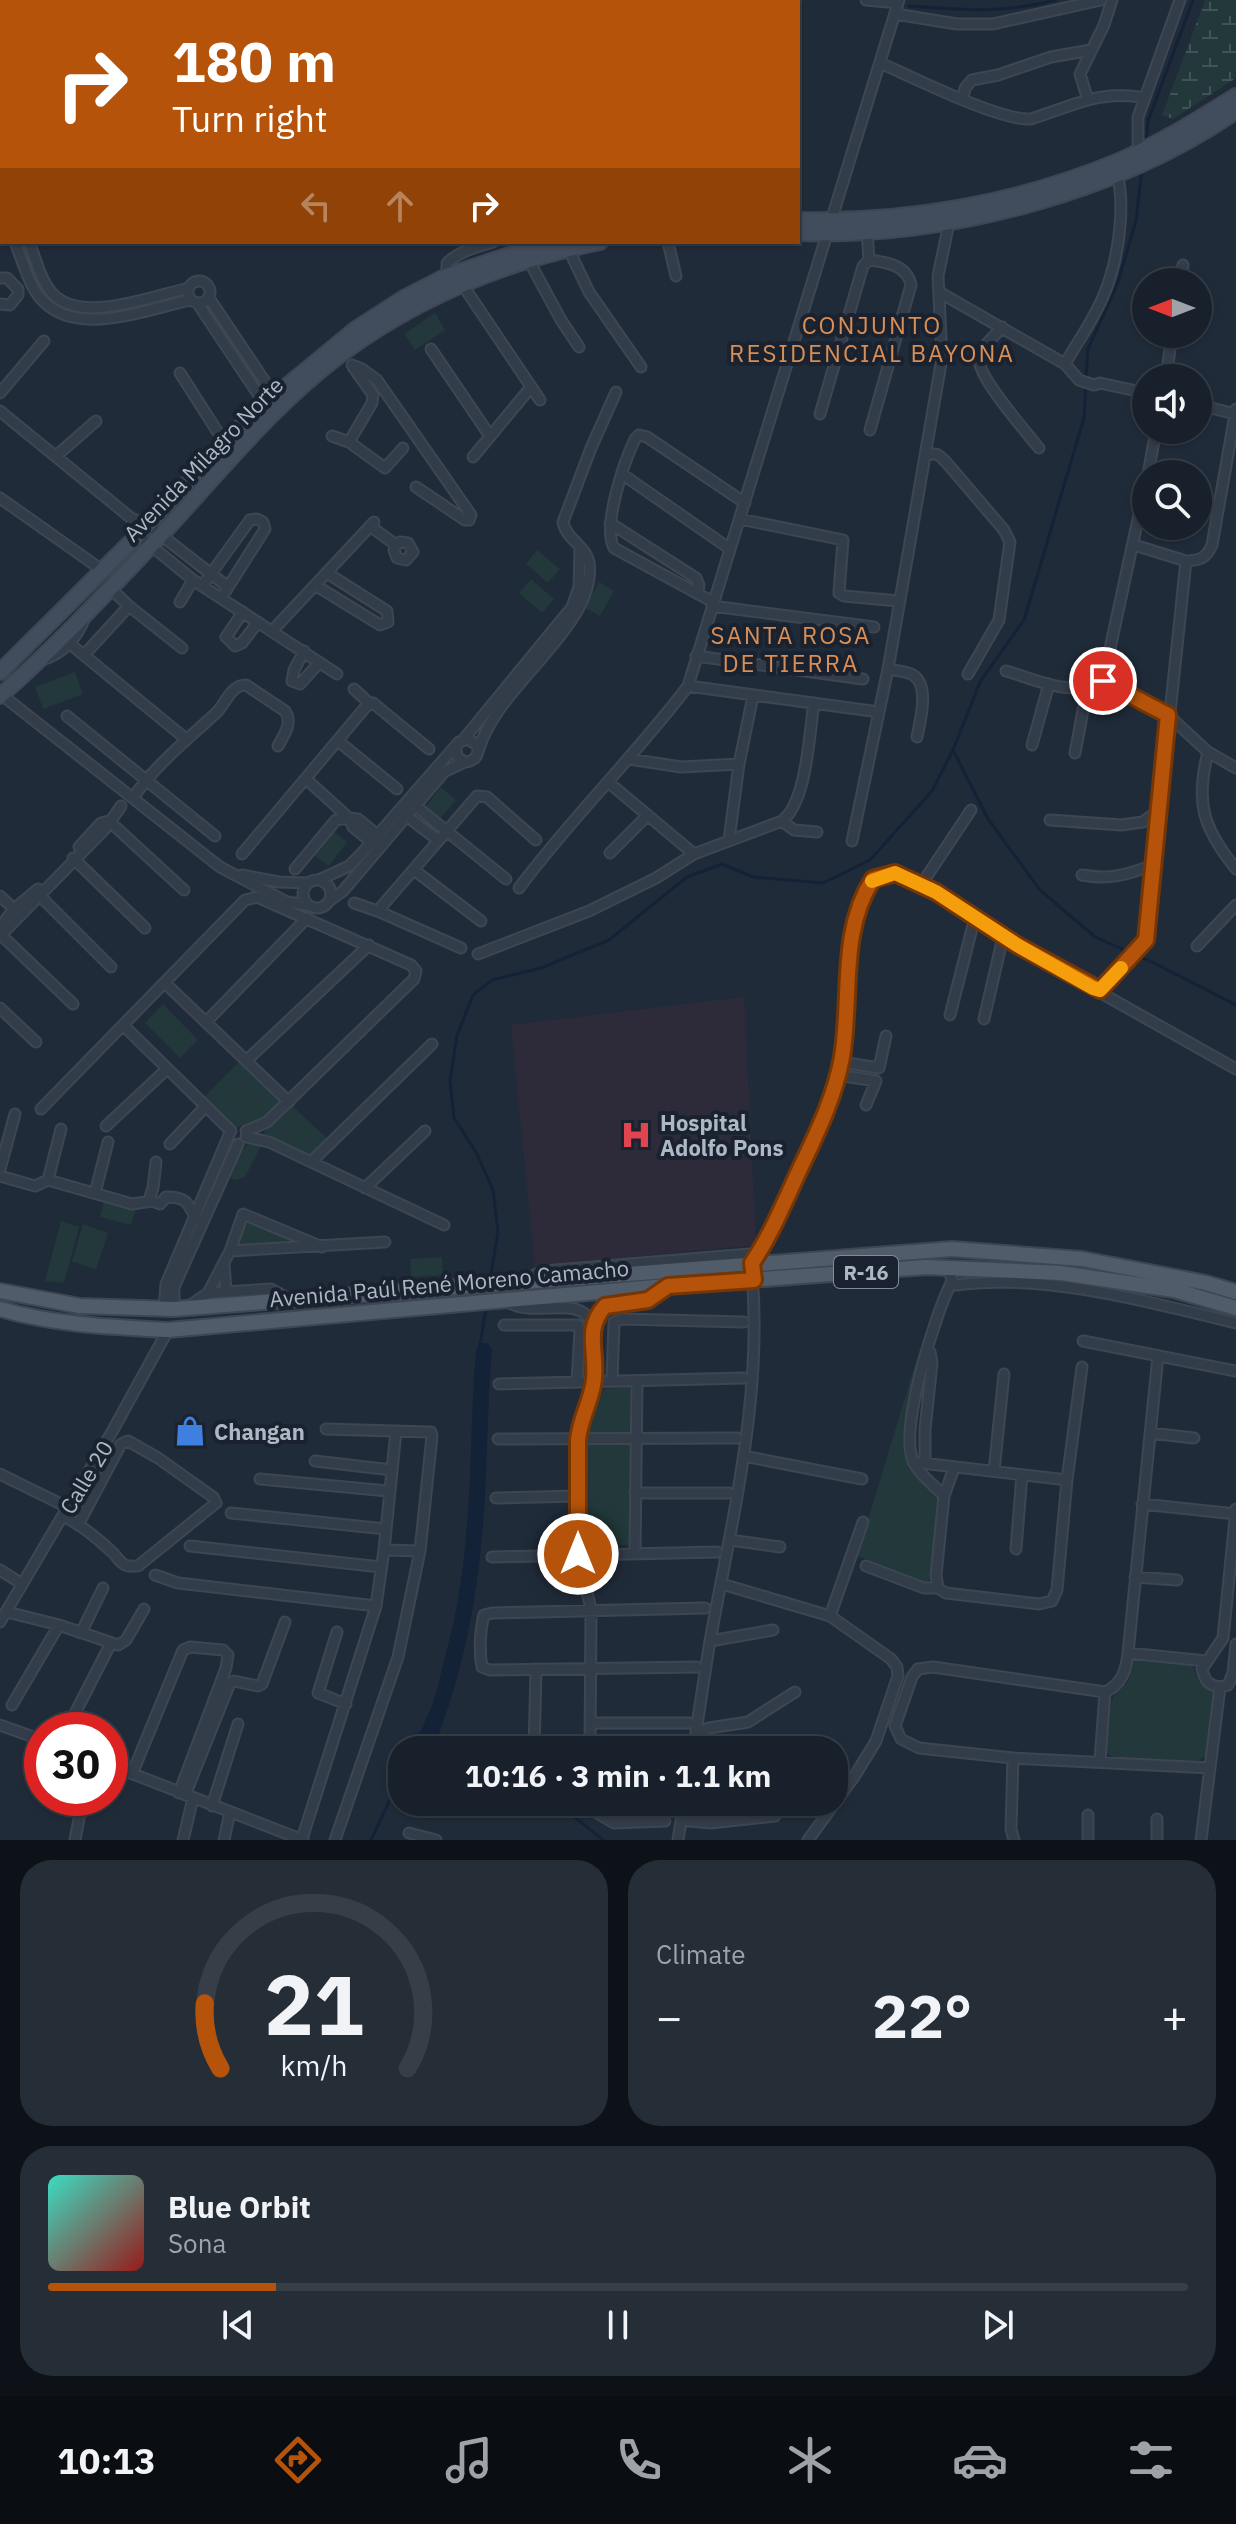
<!DOCTYPE html>
<html lang="en">
<head>
<meta charset="utf-8">
<style>
	body { margin:0; font-family:"IBM Plex Sans",sans-serif; background:#252d37; color:#f1f3f6; height:100vh; display:flex; flex-direction:column; font-size:30px; white-space:nowrap }
	* { box-sizing:border-box; margin:0 }
	p { font-size:26px; color:#9fa3a9 }
	.icon { flex:none; width:44px; height:44px; fill:none; stroke:currentColor; stroke-width:2; stroke-linecap:round; stroke-linejoin:round }
	.map { position:relative; height:1840px; overflow:hidden }
	.panel { display:flex; flex-direction:column; gap:20px; padding:20px; background:#0d1218; flex:1 }
	.panel>* { flex:none }
	.guide { position:absolute; left:0px; top:0px; width:800px; height:244px; box-shadow:0 2px 6px #0004,0 0 0 2px #363e47; background:#b45309; color:#fff; overflow:hidden }
	.needle { width:52px; rotate:270deg }
	.fabs { position:absolute; left:1132px; top:268px; display:grid; gap:16px }
	.fabs a { display:grid; place-items:center; width:80px; height:80px; border-radius:50%; background:#18202b; box-shadow:0 2px 6px #0004,0 0 0 2px #363e47; font-size:40px }
	.speed { position:absolute; left:24px; top:1712px; display:flex; gap:16px; font-size:40px; font-weight:700; text-align:center }
	.speed>* { display:grid; place-content:center; width:104px; height:104px; border-radius:50%; background:#18202b; box-shadow:0 2px 6px #0004,0 0 0 2px #363e47; line-height:1 }
	.speed .limit { border:12px solid #d22; background:#fff; color:#111 }
	.pin { position:absolute; display:grid; place-items:center; width:68px; height:68px; color:#fff; margin:-34px; border:4px solid #fff; border-radius:50%; box-shadow:0 2px 8px #0007 }
	.me { position:absolute; width:88px; margin:-44px; rotate:0deg; stroke-linejoin:round; filter:drop-shadow(0 0 6px #0008) }
	.turn { display:flex; align-items:center; gap:28px; height:168px; padding:0 40px; font-size:36px }
	.turn .icon { width:104px; height:104px; stroke-width:2.5 }
	.turn b { display:block; font-size:56px; line-height:68px }
	.lanes { display:flex; align-items:center; height:76px; padding:0 40px; background:#0003; justify-content:center; gap:40px; direction:ltr }
	.lanes .off { opacity:.35 }
	.big { font-size:60px; font-weight:800; line-height:1.1 }
	.panel .card { flex:1; display:flex; flex-direction:column; justify-content:center; gap:12px; min-width:0; padding:0 28px; border-radius:32px; background:#252d37 }
	.panel .dial { align-items:center; gap:0 }
	.dial svg { height:208px; overflow:visible; fill:none; stroke:#363e47; stroke-width:7; stroke-linecap:round; text-anchor:middle }
	.dial text { fill:#f1f3f6; stroke:none }
	.song { display:flex; align-items:center; gap:24px }
	.cover { width:96px; height:96px; border-radius:12px; background:linear-gradient(135deg,hsl(170 70% 55%),hsl(0 70% 35%)) }
	.played { height:8px; border-radius:4px; background:linear-gradient(90deg,#b45309 20%,#363e47 20%) }
	.keys { display:flex; justify-content:space-around; direction:ltr }
	.heat { display:flex; justify-content:space-between; align-items:center; font-size:44px; direction:ltr }
	.panel .tiles { flex:1; display:grid; gap:20px; grid-template-columns:1fr 1fr }
	.card:last-child { grid-column:span 2 }
	.trip { position:absolute; left:388px; top:1736px; width:460px; height:80px; border-radius:32px; background:#18202b; box-shadow:0 2px 6px #0004,0 0 0 2px #363e47; font-weight:800; line-height:80px; text-align:center }
	.menu { display:flex; height:128px; justify-content:space-around; align-items:center; background:#0a0d11; color:#9fa3a9 }
	.menu .icon { width:56px; height:56px }
	.menu .active { color:#b45309 }
	.menu b { font-size:36px; color:#f1f3f6 }
	.map>svg:first-child { display:block }
</style>
</head>
<body>
<div class="map">
<svg width="1236" height="1840" viewBox="0 0 1236 1840">
	<defs>
		<pattern id="wetland-marsh" width="20" height="14" patternUnits="userSpaceOnUse" patternTransform="scale(2)"><rect width="20" height="14" fill="#22383a"/><path d="M1 5h8M5 5V1M11 12h8M15 12V8" fill="none" stroke="#405355"/></pattern>
	</defs>
	<rect width="100%" height="100%" fill="#202b39"/>
	<path fill="#2d2b3a" d="M744 997 756 1245 535 1266 511 1025Z"/>
	<path fill="url(#wetland-marsh)" d="M1205 0H1236V78L1173 119 1162 115Z"/>
	<path fill="#22383a" d="M435 313 445 330 415 350 404 334Z
		M537 550 560 569 548 583 526 564Z
		M531 579 554 599 542 613 519 593Z
		M599 582 614 591 600 616 585 608Z
		M75 672 83 694 43 709 35 687Z
		M441 787 456 800 438 821 424 809Z
		M333 831 347 842 329 866 314 855Z
		M163 1004 198 1040 180 1058 145 1023Z
		M243 1058 280 1094 282 1106 266 1120 246 1129 241 1126 230 1129 200 1101Z
		M290 1104 330 1141 310 1162 264 1137 266 1125Z
		M252 1140 263 1142 245 1177 236 1180 224 1175 230 1163Z
		M104 1201 136 1210 131 1225 100 1217Z
		M246 1220 306 1244 235 1248Z
		M61 1221 79 1227 64 1283 45 1281Z
		M83 1224 108 1233 96 1270 72 1261Z
		M442 1257 443 1275 411 1277 410 1259Z
		M920 1348 925 1350C916 1380 896 1430 907 1461 912 1474 929 1488 939 1500L929 1583 857 1556Z
		M630 1387V1433L589 1434V1423L604 1389Z
		M588 1445H631L629 1545H589Z
		M1142 1658 1192 1665 1199 1681 1215 1694 1209 1752 1199 1761 1115 1758 1108 1754 1106 1748 1111 1704 1114 1695 1128 1682 1134 1661Z"/>
	<g fill="none" stroke-linecap="round" stroke-linejoin="round">
		<path stroke="#132237" stroke-width="3" d="M909 6C965 10 1000 14 1056 0
			M1146 142 1148 121 1193 0
			M1086 379 1088 349 1117 285 1136 221 1142 168
			M954 752 988 819 1040 890 1095 937 1154 963 1236 1005
			M490 1280 498 1232 493 1190 476 1152 454 1118 450 1081 457 1035 473 995 492 980 541 968 609 940 687 877 722 864 753 877 823 883 870 860 932 791 953 750 980 682 1024 620 1084 418 1086 386
			M413 1750 435 1704 462 1595 472 1511 476 1372 486 1307
			M551 1802 571 1814 603 1840
			M371 1840 402 1774"/>
		<path stroke="#132237" stroke-width="16" d="M424 1750C455 1675 471 1592 476 1511 480 1457 479 1404 484 1351"/>
		<g stroke="#3d4653" stroke-width="13">
			<path id="street" d="M284 0 289 2
				M419 0 427 2
				M516 0 519 2
				M535 0 537 2
				M866 0 898 3
				M17 2 20 0
				M102 2 103 0
				M615 2 616 0
				M787 2 788 0
				M895 14 957 24H993L1101 0
				M0 17 2 16
				M0 61 2 55
				M880 63C913 77 999 121 1031 119 1072 106 1102 89 1145 98
				M963 98 965 88 972 80 998 75 1051 57 1091 50
				M1088 100 1080 74 1104 25 1112 0
				M1138 152V117L1180 0
				M0 191 2 193
				M0 208 2 212
				M15 242C21 257 26 275 34 289 65 343 143 310 190 300
				M29 242C36 259 40 279 52 293 81 325 152 296 189 288
				M668 242 676 276
				M568 248 589 292 641 367
				M528 259 561 320 579 347
				M869 260C886 262 907 265 911 285L870 430
				M447 276V263C460 251 476 247 493 242
				M0 278H7L18 289V295L10 305 0 304
				M188 292a11 11 0 1 1 22 0a11 11 0 1 1-22 0Z
				M1181 282 1183 265
				M462 284 540 400
				M939 292 1065 364C1078 341 1095 318 1105 292 1118 260 1126 207 1117 174
				M209 298 274 395
				M198 304 264 403
				M1002 327C995 336 981 347 979 358 976 375 1027 433 1039 448
				M431 349 490 436
				M1065 364 1079 380 1094 385 1100 383 1146 393
				M352 365 362 369 377 380 471 515 469 520H465L416 487
				M353 367 373 395 372 403 349 442 385 468 403 448
				M180 373 217 431 228 441
				M1166 378 1172 334
				M0 393 44 341
				M1198 405 1236 414
				M0 411 131 518 148 525 228 587
				M820 414 863 266 869 260 867 231
				M332 436 349 442
				M56 456 96 421
				M473 457 531 387
				M925 457C935 451 938 454 946 462L1004 530 1010 542 999 620 968 674
				M622 474 730 549
				M1148 474 1156 430
				M0 498 102 570
				M131 518 138 535 193 580 337 674
				M740 519 843 540 839 593 844 596 899 601
				M610 523 696 578 699 585 698 594
				M370 526 396 545 400 542 408 543 413 552 406 560 397 558 394 550 396 545
				M1134 545 1186 561
				M315 585 380 625 388 622 387 611 327 573
				M202 586 250 520 257 519 263 522 265 529 225 592
				M109 587 129 606
				M180 602 193 580
				M713 602 614 548C602 526 624 462 635 439L639 435 647 437 745 503
				M712 606 874 627
				M243 612 226 637 235 646 242 643 258 622
				M273 630 374 522
				M69 643 186 739
				M304 651 294 670 292 681 300 684 319 663
				M84 655 129 606 182 648
				M696 656 863 679
				M41 660C62 655 78 637 85 617
				M888 669C896 671 907 671 913 675 930 685 920 722 917 737
				M1006 671C1041 681 1069 697 1103 681
				M1103 681 1146 482
				M1103 681 1168 715 1208 752 1236 768
				M688 686 879 712
				M354 689 369 703
				M2 695 220 867 287 902 308 905
				M67 716 215 836
				M463 740 572 607 579 587 580 549
				M338 741 397 789
				M1032 745 1049 684
				M479 749C497 685 598 626 589 562 586 546 566 539 563 522L591 448 616 392
				M1208 752C1195 803 1203 828 1236 869
				M1075 753 1087 689
				M629 759 681 767 739 764
				M306 779 349 818
				M608 782 694 854
				M133 798C156 764 186 741 216 713 226 704 230 685 246 685L285 711C293 723 284 735 278 746
				M412 803 506 879
				M405 815 438 840
				M1050 820 1121 825 1143 822 1159 810
				M109 821 184 890
				M782 821 794 830 817 832
				M729 840 739 764 753 696
				M852 841 888 669 942 358 938 276 950 218
				M376 846 353 827 349 818 358 819 380 837
				M79 847 101 823 109 821
				M610 853 648 815
				M242 854 369 703H373L429 749
				M73 858 145 928
				M295 869 336 820 349 818
				M414 870 481 921
				M242 875 279 882 307 883
				M1082 875C1109 880 1127 875 1153 865
				M303 894a14 14 0 1 1 28 0a14 14 0 1 1-28 0Z
				M319 880 349 866 361 854 459 742 468 739 477 745C480 755 475 761 465 762L457 757 456 747
				M921 885 971 810
				M519 888C572 817 635 756 688 686L899 0
				M37 893 111 967
				M0 896 14 909
				M329 901 343 891 444 772 465 762
				M354 903 380 912 461 948
				M380 912 382 906 477 796 487 797 536 840
				M0 927 14 909 38 889
				M0 934 73 1004
				M0 936 106 828 121 806
				M1197 946 1236 905
				M478 954 589 911 656 878 694 854 782 821C807 802 809 734 814 703
				M165 983 289 1102
				M1100 990 1146 940 1186 561C1200 560 1206 559 1212 545L1236 409
				M0 1008 36 1042
				M950 1015 975 917
				M984 1019 1003 937
				M206 1022 307 918
				M124 1026 231 1131
				M247 1060 369 945
				M841 1062 879 1068 886 1036
				M837 1075 876 1081 866 1105
				M41 1109 245 900 257 897 411 965 416 971 414 979 267 1122 246 1131
				M106 1126 167 1069
				M246 1137 269 1142 444 1225
				M170 1144 205 1107
				M311 1162 432 1044
				M0 1169 15 1114
				M0 1176 35 1186 48 1180 132 1204 152 1201 160 1204 166 1197C195 1197 185 1210 202 1223
				M48 1180 61 1129
				M365 1188 425 1131
				M95 1193 108 1142
				M152 1201 150 1197 153 1188 156 1162
				M230 1251 385 1242
				M752 1263C770 1236 782 1207 796 1177 814 1138 835 1099 842 1057 852 998 840 932 873 879L895 873 936 892 1030 953 1236 1069
				M224 1264 226 1291
				M949 1268 952 1281 956 1285C1046 1273 1149 1302 1236 1323
				M526 1279 541 1272 556 1270 750 1254C766 1384 733 1514 710 1641 704 1677 699 1714 693 1750
				M208 1293 230 1251 243 1214 322 1247
				M505 1300C532 1321 578 1292 592 1323 594 1348 597 1372 591 1396 587 1412 580 1423 578 1440V1554C580 1574 588 1591 591 1610L590 1750
				M186 1308 208 1293 271 1289 291 1300
				M164 1309 166 1284 229 1135
				M174 1309V1287L238 1144
				M592 1323 605 1306 648 1300 664 1289
				M504 1325H578L580 1330 577 1382
				M1083 1341 1236 1371
				M612 1381 614 1322 622 1319 744 1322
				M499 1384 744 1378
				M326 1429 427 1432H431L432 1436 420 1551 398 1657 335 1840
				M1150 1433 1194 1438
				M498 1439 737 1438
				M744 1456 862 1479
				M315 1461 392 1470
				M913 1462 1067 1480
				M925 1462V1429L932 1363 930 1352
				M994 1471 1004 1374
				M0 1474 67 1507
				M260 1479 388 1491
				M635 1493H729
				M944 1496C934 1485 916 1472 912 1458 901 1424 935 1314 952 1281
				M496 1498 578 1496
				M1142 1504 1236 1514
				M231 1513 386 1529
				M63 1516C80 1524 97 1538 111 1551 116 1555 119 1562 125 1565 130 1567 132 1566 138 1566L216 1503 213 1497 158 1458 128 1441 121 1444 78 1525
				M730 1540 780 1547
				M190 1546 381 1567
				M1016 1549 1022 1475
				M384 1550 420 1551
				M635 1553 637 1381
				M492 1557 717 1552
				M866 1566 924 1588H938L946 1593 1039 1604 1052 1601 1057 1590 1067 1480 1082 1367
				M0 1570 22 1584
				M155 1575 178 1583 376 1606
				M1135 1577 1177 1580
				M722 1584 830 1616 891 1659 897 1667 898 1676 876 1741 854 1777 808 1840
				M938 1588 936 1575 944 1496 954 1468
				M7 1612 59 1625 118 1645 126 1640 144 1609
				M830 1616 863 1522
				M0 1622 113 1430 168 1330
				M337 1632 318 1693 346 1704
				M81 1633 103 1588
				M710 1641 773 1630
				M1128 1653 1206 1661
				M697 1667 490 1670 482 1667C479 1651 480 1630 484 1615L492 1613 705 1608
				M1220 1687C1208 1685 1205 1681 1202 1669L1223 1638 1236 1509
				M1105 1692 933 1667 918 1669 912 1677 895 1726 901 1739 919 1748 1013 1758 1210 1768
				M12 1705 59 1625
				M591 1723H689
				M0 1725 42 1740
				M68 1727 111 1643
				M696 1734 709 1728 748 1722 795 1692
				M534 1750 536 1669
				M1013 1758 1011 1829 1014 1840
				M1100 1761 1105 1692C1122 1684 1126 1671 1128 1653L1158 1356
				M110 1765 303 1840
				M132 1774 183 1650 190 1647 223 1650 228 1655 226 1668 179 1793
				M185 1795 230 1683 234 1681 258 1686 262 1684 285 1622
				M578 1802 614 1823 665 1821
				M212 1806 238 1724
				M682 1820 710 1823 775 1816
				M409 1833 436 1840
				M302 1839 376 1606 384 1550 396 1431
				M75 1840 83 1798
				M183 1840 193 1798
				M224 1840 230 1812
				M678 1840 684 1802
				M1088 1840V1815
				M1157 1840V1819
				M1201 1840 1220 1687 1228 1685 1233 1673 1236 1644"/>
		</g>
		<g stroke="#3d4653" stroke-width="18">
			<path id="secondary" d="M798 220C906 223 1019 203 1119 161 1159 144 1199 119 1236 96
				M798 233C943 238 1116 194 1236 111
				M0 672 138 535 253 414 356 329 404 298 447 276 548 242
				M0 696C57 646 110 589 162 534 220 472 273 405 341 354 418 297 507 261 600 242"/>
		</g>
		<g stroke="#3d4653" stroke-width="18">
			<path id="primary" d="M0 1291 80 1306 174 1309 952 1249 1082 1259 1206 1283 1236 1292
				M0 1309C55 1325 111 1327 168 1330L655 1287 926 1267 1061 1273 1174 1290 1236 1308"/>
		</g>
		<use href="#street" stroke="#333d4a" stroke-width="9"/>
		<use href="#secondary" stroke="#414c5d" stroke-width="14"/>
		<use href="#primary" stroke="#515c6a" stroke-width="14"/>
	</g>
	<g fill="none" stroke-linecap="round" stroke-linejoin="round">
		<g stroke="#753606" stroke-width="20">
			<path id="route" d="M578 1554V1440C580 1418 592 1400 594 1379 597 1349 584 1330 605 1306L648 1300 668 1286 754 1280 752 1263C771 1235 784 1203 799 1171 816 1135 835 1097 842 1057 852 998 839 931 873 879L895 873 936 892 1017 945 1100 990 1146 940 1168 715 1103 681"/>
		</g>
		<use href="#route" stroke="#b45309" stroke-width="14"/>
		<path stroke="#f59e0b" stroke-width="14" d="M872 881 895 873 936 892 1017 945 1093 988 1100 990 1121 968"/>
	</g>
	<defs>
		<g id="hospital-bare" transform="scale(2.4)"><path d="M-5-5h3v3.5h4V-5h3V5h-3V1.5h-4V5h-3Z" fill="#e0444e" stroke="#19222e" stroke-width="2.5" paint-order="stroke"/></g>
		<g id="shop-bare" transform="scale(2.4)"><path d="M-5-2.5h2.3a2.7 3.5 0 0 1 5.4 0H5L5.5 6h-11ZM-1.5-2.5h3a1.5 2.3 0 0 0-3 0Z" fill="#3f7fe0" stroke="#19222e" stroke-width="2.5" paint-order="stroke"/></g>
	</defs>
	<g fill-rule="evenodd">
		<use href="#hospital-bare" x="636" y="1135"/>
		<use href="#shop-bare" x="190" y="1431"/>
	</g>
	<g text-anchor="middle" dominant-baseline="central" stroke-width="8" stroke-linejoin="round" paint-order="stroke">
		<rect fill="#19222e" stroke="#818a98" stroke-width="2" x="834" y="1256" width="64" height="32" rx="6"/>
		<g font-size="20" font-weight="bold" fill="#aeb7c6">
			<text x="866" y="1272">R-16</text>
		</g>
		<g font-size="22" fill="#aeb7c6" stroke="#19222e">
			<text transform="translate(203 459) rotate(-46)">Avenida Milagro Norte</text>
			<text transform="translate(449 1283) rotate(-5)">Avenida Paúl René Moreno Camacho</text>
			<text transform="translate(86 1477) rotate(-59)">Calle 20</text>
		</g>
		<g font-size="22" font-weight="bold" fill="#aeb7c6" stroke="#19222e" text-anchor="start">
			<text x="660" y="1122">Hospital<tspan x="660" dy="25">Adolfo Pons</tspan></text>
			<text x="214" y="1431">Changan</text>
		</g>
		<g font-size="24" letter-spacing="2" fill="#d98e56" stroke="#19222e">
			<text x="872" y="325">CONJUNTO<tspan x="872" dy="28">RESIDENCIAL BAYONA</tspan></text>
			<text x="791" y="635">SANTA ROSA<tspan x="791" dy="28">DE TIERRA</tspan></text>
		</g>
	</g>
</svg>
<div class="fabs">
<a><svg class="needle" viewBox="-14 -14 28 28"><path d="M0-13l5 13h-10z" fill="#e53935"/><path d="M0 13l5-13h-10z" fill="#9fa3a9"/></svg></a>
<a><svg class="icon" aria-label="sound" viewBox="0 0 24 24"><path d="M4 9h4l5-4v14l-5-4H4zM17 9q2 3 0 6"/></svg></a>
<a><svg class="icon" aria-label="search" viewBox="0 0 24 24"><circle cx="10" cy="10" r="6"/><path d="M15 15l6 6"/></svg></a>
</div>
<div class="speed"><div class="limit">30</div></div>
<div class="pin" style="left:1103px;top:681px;background:#d93025"><svg class="icon" aria-label="arrive" viewBox="0 0 24 24"><path d="M6 21V4h12l-3 4 3 4H6"/></svg></div>
<svg class="me" style="left:578px;top:1554px" viewBox="-20 -20 40 40"><circle r="17" fill="#b45309" stroke="#fff" stroke-width="3"/><path d="M0-11L8 9 0 5-8 9z" fill="#fff"/></svg>
<div class="trip">10:16 · 3 min · 1.1 km</div>
<div class="guide">
<div class="turn"><svg class="icon" aria-label="right" viewBox="0 0 24 24"><path d="M7 20v-9h11M14 6l5 5-5 5"/></svg><div><b>180 m</b>Turn right</div></div>
<div class="lanes"><svg class="icon off" aria-label="left" viewBox="0 0 24 24"><path d="M17 20v-9H6M10 6l-5 5 5 5"/></svg><svg class="icon off" aria-label="ahead" viewBox="0 0 24 24"><path d="M12 20V5M6 11l6-6 6 6"/></svg><svg class="icon" aria-label="right" viewBox="0 0 24 24"><path d="M7 20v-9h11M14 6l5 5-5 5"/></svg></div>
</div>
</div>
<section class="panel">
<div class="tiles">
<div class="card dial"><svg viewBox="0 0 100 80">
<path d="M14 69A42 42 0 1 1 86 69"/>
<path d="M14 69A42 42 0 0 1 8 44" stroke="#b45309"/>
<text x="50" y="56" font-size="32" font-weight="700">21</text>
<text x="50" y="72" font-size="11">km/h</text>
</svg></div>
<div class="card"><p>Climate</p>
<div class="heat"><a>−</a><b class="big">22°</b><a>+</a></div>
</div>
<div class="card">
<div class="song"><i class="cover"></i><div><b>Blue Orbit</b><p>Sona</p></div></div>
<div class="played"></div>
<div class="keys"><svg class="icon" aria-label="previous" viewBox="0 0 24 24"><path d="M18 5L8 12l10 7zM5 5v14"/></svg><svg class="icon" aria-label="pause" viewBox="0 0 24 24"><path d="M8 5v14M16 5v14"/></svg><svg class="icon" aria-label="next" viewBox="0 0 24 24"><path d="M6 5l10 7-10 7zM19 5v14"/></svg></div>
</div>
</div>
</section>
<nav class="menu">
<b>10:13</b>
<svg class="icon active" aria-label="directions" viewBox="0 0 24 24"><path d="M12 3l9 9-9 9-9-9zM9 14v-3h6M13 9l2 2-2 2"/></svg>
<svg class="icon" aria-label="music" viewBox="0 0 24 24"><path d="M9 18V5l10-2v13"/><circle cx="6" cy="18" r="3"/><circle cx="16" cy="16" r="3"/></svg>
<svg class="icon" aria-label="phone" viewBox="0 0 24 24"><path d="M5 4h4l2 5-3 2q2 4 5 5l2-3 5 2v4C11 20 4 13 5 4z"/></svg>
<svg class="icon" aria-label="climate" viewBox="0 0 24 24"><path d="M12 3v18M4 7l16 10M4 17L20 7"/></svg>
<svg class="icon" aria-label="car" viewBox="0 0 24 24"><path d="M5 17H2v-5l4-1 3-4h7l3 4 3 1v5h-3M9 17h6M6 11h13"/><circle cx="7" cy="17" r="2"/><circle cx="17" cy="17" r="2"/></svg>
<svg class="icon" aria-label="filters" viewBox="0 0 24 24"><path d="M4 7h16M4 17h16"/><circle cx="9" cy="7" r="2"/><circle cx="15" cy="17" r="2"/></svg>
</nav>
</body>
</html>
